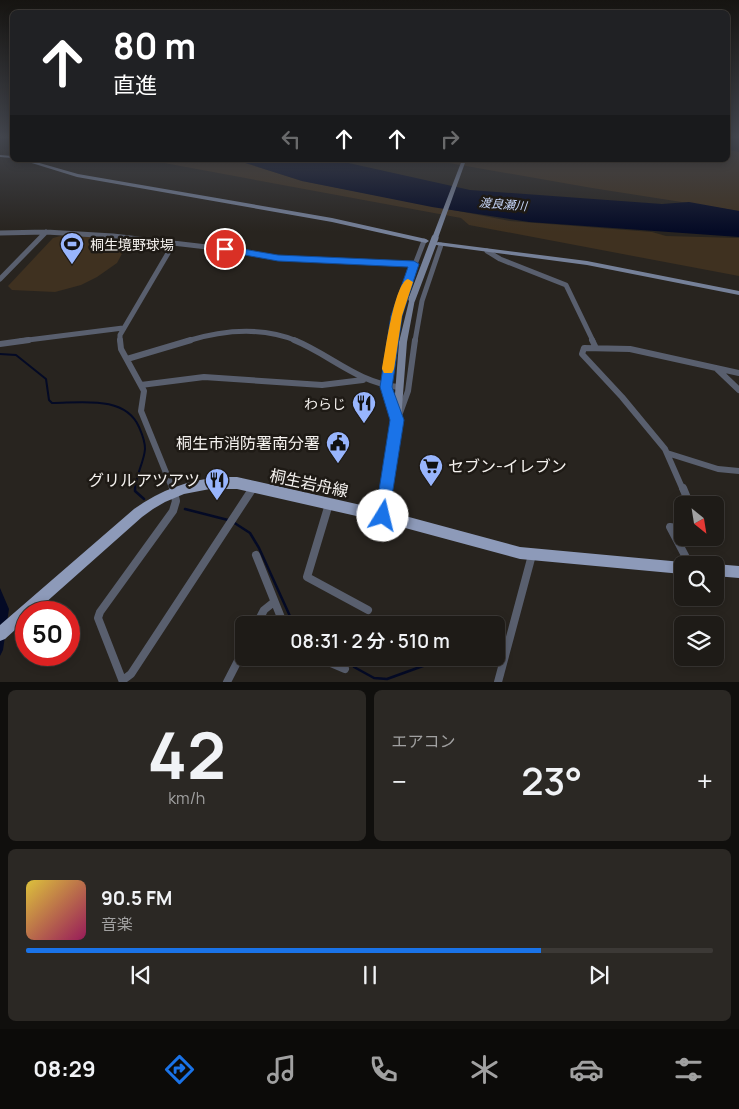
<!DOCTYPE html>
<html lang="ja">
<head>
<meta charset="utf-8">
<style>
	body { margin:0; font-family:Manrope,"Noto Sans JP",sans-serif; background:#2b2824; color:#f1f3f6; height:100vh; display:flex; flex-direction:column; font-size:19px; white-space:nowrap }
	* { box-sizing:border-box; margin:0 }
	p { font-size:16px; color:#a1a1a1 }
	.icon { flex:none; width:28px; height:28px; fill:none; stroke:currentColor; stroke-width:2; stroke-linecap:round; stroke-linejoin:round }
	.map { position:relative; height:682px; overflow:hidden }
	.panel { display:flex; flex-direction:column; gap:8px; padding:8px; background:#100f0d; flex:1 }
	.panel>* { flex:none }
	.hud { position:absolute; left:10px; top:10px; width:720px; height:152px; border-radius:8px; box-shadow:0 2px 8px #0003,0 0 0 1px #3c3936; background:#202124; color:#fff; overflow:hidden }
	.needle { width:32px; rotate:150deg }
	.fabs { position:absolute; left:674px; top:496px; display:grid; gap:10px }
	.fabs a { display:grid; place-items:center; width:50px; height:50px; border-radius:8px; background:#1e1b17; box-shadow:0 2px 8px #0003,0 0 0 1px #3c3936; font-size:25px }
	.speed { position:absolute; left:15px; top:601px; display:flex; gap:10px; font-size:25px; font-weight:700; text-align:center }
	.speed>* { display:grid; place-content:center; width:65px; height:65px; border-radius:50%; background:#1e1b17; box-shadow:0 2px 8px #0003,0 0 0 1px #3c3936; line-height:1 }
	.speed .limit { border:8px solid #d22; background:#fff; color:#111 }
	.pin { position:absolute; display:grid; place-items:center; width:42px; height:42px; color:#fff; margin:-21px; border:2px solid #fff; border-radius:50%; box-shadow:0 1px 5px #0007 }
	.me { position:absolute; width:55px; margin:-28px; rotate:9deg; stroke-linejoin:round; filter:drop-shadow(0 0 4px #0008) }
	.turn { display:flex; align-items:center; gap:18px; height:105px; padding:0 20px; font-size:22px }
	.turn .icon { width:65px; height:65px; stroke-width:2.5 }
	.turn b { display:block; font-size:35px; line-height:42px }
	.lanes { display:flex; align-items:center; height:48px; padding:0 20px; background:#0003; justify-content:center; gap:25px; direction:ltr }
	.lanes .off { opacity:.35 }
	.big { font-size:38px; font-weight:600; line-height:1.1 }
	.panel .widget { flex:1; display:flex; flex-direction:column; justify-content:center; gap:8px; min-width:0; padding:0 18px; border-radius:8px; background:#2b2824 }
	.panel .dial { align-items:center; gap:0 }
	.dial b { font-size:65px; line-height:1 }
	.song { display:flex; align-items:center; gap:15px }
	.cover { width:60px; height:60px; border-radius:8px; background:linear-gradient(135deg,hsl(50 70% 55%),hsl(330 70% 35%)) }
	.played { height:5px; border-radius:2px; background:linear-gradient(90deg,#1a73e8 75%,#3c3936 75%) }
	.keys { display:flex; justify-content:space-around; direction:ltr }
	.heat { display:flex; justify-content:space-between; align-items:center; font-size:28px; direction:ltr }
	.panel .tiles { flex:1; display:grid; gap:8px; grid-template-columns:1fr 1fr }
	.widget:last-child { grid-column:span 2 }
	.trip { position:absolute; left:235px; top:616px; width:270px; height:50px; border-radius:8px; background:#1e1b17; box-shadow:0 2px 8px #0003,0 0 0 1px #3c3936; font-weight:600; line-height:50px; text-align:center }
	.tab-bar { display:flex; height:80px; justify-content:space-around; align-items:center; background:#0c0b09; color:#a1a1a1 }
	.tab-bar .icon { width:35px; height:35px }
	.tab-bar .current { color:#1a73e8 }
	.tab-bar b { font-size:22px; color:#f1f3f6 }
	.map>svg:first-child { display:block }
</style>
</head>
<body>
<div class="map">
<svg width="739" height="682" viewBox="0 0 739 682">
	<rect width="100%" height="100%" fill="#28241f"/>
	<path fill="#3f3120" d="M728 150 739 152V211L592 188 432 160H728Z
		M148 160H236L302 181 510 221 652 232 666 236 739 238V276L469 225 461 218Z
		M64 235 130 239 117 263 97 277 81 285 55 292 12 290 8 286 53 238Z"/>
	<path fill="#040a25" d="M236 160H335L470 190 662 204 689 202 739 211V237L529 222 432 207 302 181Z
		M0 588 9 609 3 650 0 656Z"/>
	<g fill="none" stroke-linecap="round" stroke-linejoin="round">
		<path stroke="#040a25" stroke-width="2" d="M0 354 16 355 46 379 49 400 52 403C81 403 125 395 139 427 142 434 145 440 145 449 144 463 135 476 135 490"/>
		<path stroke="#040a25" stroke-width="2.5" d="M135 488V491L144 499
			M185 509 228 520
			M233 522 250 533 259 548 294 625
			M335 658 338 659
			M354 667 374 678 387 679 445 658"/>
		<path stroke="#595f6e" stroke-width="5" d="M0 233 46 232 113 236 241 251 278 258 414 264
			M487 251 500 259 566 285 593 341
			M0 279 46 232
			M20 341 123 328
			M120 341V335L174 243
			M187 341C223 330 261 326 297 341
			M392 341 402 298 424 241
			M415 341 422 301 441 245"/>
		<path stroke="#595f6e" stroke-width="6" d="M120 340 121 349 144 391 141 411 173 490
			M294 340C331 355 356 382 398 387
			M392 340 386 387 396 415
			M592 340 596 348
			M0 344 29 340
			M127 359 191 340
			M717 369 739 390
			M141 385 204 377 322 385 363 380
			M400 413 408 391 415 340
			M667 453 718 469 739 471
			M252 490 254 487
			M683 490 665 449 622 397 582 354 584 348 630 349 739 373"/>
		<path stroke="#595f6e" stroke-width="8" d="M683 488 690 505
			M329 504 307 577 368 610
			M682 529 670 527 690 565
			M256 555 284 625
			M256 625 264 610 274 602
			M319 658 345 669
			M123 680 131 674 253 488
			M123 682 98 618 100 612 173 511 176 501 173 488
			M227 682 244 649
			M498 682 532 555"/>
		<path fill="#768199" fill-rule="evenodd" d="M0 155 12 156V158L0 157Z
			M22 160H29L78 174 332 218 426 239 429 241 426 243 332 222 77 177Z
			M462 160H466L438 238 437 239H433L432 238Z
			M438 242 587 261 739 291V295L587 265 436 245V243Z
			M410 297H412L415 299 407 342 401 420 388 516 387 520 383 521 379 520 378 516 393 420 399 342Z"/>
		<path fill="#8d9ab9" fill-rule="evenodd" d="M223 477H237L383 510 520 547 682 562 687 565H682V574L520 559 383 522 237 489H210L184 494 165 502 153 509 142 517 35 612H26V620L5 639 0 641V625L134 509C161 490 189 479 223 477Z
			M715 564 739 566V578L715 576V565H712Z"/>
		<path stroke="#768199" stroke-width="7" d="M412 299 435 238"/>
	</g>
	<linearGradient id="sky" x2="0" y2="1"><stop stop-color="#161411"/><stop offset="0.59" stop-color="#42454d"/><stop offset="1" stop-color="#42454d" stop-opacity="0"/></linearGradient>
	<rect width="739" height="232" fill="url(#sky)"/>
	<path fill="#1a73e8" stroke="#114b97" d="M225 246 278 255 414 261 419 264 402 316 394 374 392 387 404 420 388 521 383 524 377 521 375 516 390 420 380 387 382 374 391 316 408 267 278 261 222 251 220 249Z"/>
	<path fill="#f59e0b" d="M408 279 413 282 402 316 394 369 392 373H384L382 369C385 354 394 283 408 279Z"/>
	<defs>
		<g id="stadium-pin" transform="scale(1.25)"><path d="M0 17L-7.5 6A9.5 9.5 0 1 1 7.5 6Z" fill="#98b5fd" stroke="#1e1a15"/><path d="M0-5a6.5 5 0 1 0 0 10a6.5 5 0 1 0 0-10ZM-3.5-1.8h7v3.6h-7Z" fill="#111"/></g>
		<g id="restaurant-pin" transform="scale(1.25)"><path d="M0 17L-7.5 6A9.5 9.5 0 1 1 7.5 6Z" fill="#98b5fd" stroke="#1e1a15"/><path d="M-5-6h1v4h1v-4h1v4h1v-4h1v5L-1.5 .5V6h-2V.5L-5-1ZM5-6V6H3V1.5H1.5Q1.5-4 5-6Z" fill="#111"/></g>
		<g id="civic-pin" transform="scale(1.25)"><path d="M0 17L-7.5 6A9.5 9.5 0 1 1 7.5 6Z" fill="#98b5fd" stroke="#1e1a15"/><path d="M-.6-6.5H3V-4.5H.6V-3L4-1V1h2V6H-6V1h2V-1L-.6-3ZM-1.2 2.5V6h2.4V2.5Z" fill="#111"/></g>
		<g id="supermarket-pin" transform="scale(1.25)"><path d="M0 17L-7.5 6A9.5 9.5 0 1 1 7.5 6Z" fill="#98b5fd" stroke="#1e1a15"/><path d="M-6-5.5h2.5l.6 2H6L4.5 2H-2.5L-4.4-4H-6ZM-1.5 3.2a1.3 1.3 0 1 0 .1 0ZM3 3.2a1.3 1.3 0 1 0 .1 0Z" fill="#111"/></g>
	</defs>
	<g fill-rule="evenodd">
		<use href="#stadium-pin" x="72" y="244"/>
		<use href="#restaurant-pin" x="364" y="403"/>
		<use href="#civic-pin" x="338" y="443"/>
		<use href="#supermarket-pin" x="431" y="466"/>
		<use href="#restaurant-pin" x="217" y="480"/>
	</g>
	<g text-anchor="middle" dominant-baseline="central" stroke-width="5" stroke-linejoin="round" paint-order="stroke">
		<g font-size="12" font-style="italic" fill="#c7d7fa" stroke="#1e1a15">
			<text transform="translate(503 204) rotate(5)">渡良瀬川</text>
		</g>
		<g font-size="14" fill="#f5f2ef" stroke="#1e1a15" text-anchor="start">
			<text x="90" y="244">桐生境野球場</text>
			<text x="346" y="403" text-anchor="end">わらじ</text>
		</g>
		<g font-size="16" fill="#f5f2ef" stroke="#1e1a15" text-anchor="end">
			<text x="320" y="443">桐生市消防署南分署</text>
			<text x="448" y="466" text-anchor="start">セブン-イレブン</text>
			<text x="200" y="480">グリルアツアツ</text>
		</g>
		<g font-size="16" fill="#f5f2ef" stroke="#1e1a15">
			<text transform="translate(309 483) rotate(12)">桐生岩舟線</text>
		</g>
	</g>
</svg>
<div class="fabs">
<a><svg class="needle" viewBox="-14 -14 28 28"><path d="M0-13l5 13h-10z" fill="#e53935"/><path d="M0 13l5-13h-10z" fill="#a1a1a1"/></svg></a>
<a><svg class="icon" aria-label="search" viewBox="0 0 24 24"><circle cx="10" cy="10" r="6"/><path d="M15 15l6 6"/></svg></a>
<a><svg class="icon" aria-label="layers" viewBox="0 0 24 24"><path d="M12 4l9 5-9 5-9-5zM3 14l9 5 9-5"/></svg></a>
</div>
<div class="speed"><div class="limit">50</div></div>
<div class="pin" style="left:225px;top:249px;background:#d93025"><svg class="icon" aria-label="arrive" viewBox="0 0 24 24"><path d="M6 21V4h12l-3 4 3 4H6"/></svg></div>
<svg class="me" style="left:383px;top:516px" viewBox="-20 -20 40 40"><circle r="19" fill="#fff"/><path d="M0-13L10 11 0 6-10 11z" fill="#1a73e8"/></svg>
<div class="trip">08:31 · 2 分 · 510 m</div>
<div class="hud">
<div class="turn"><svg class="icon" aria-label="ahead" viewBox="0 0 24 24"><path d="M12 20V5M6 11l6-6 6 6"/></svg><div><b>80 m</b>直進</div></div>
<div class="lanes"><svg class="icon off" aria-label="left" viewBox="0 0 24 24"><path d="M17 20v-9H6M10 6l-5 5 5 5"/></svg><svg class="icon" aria-label="ahead" viewBox="0 0 24 24"><path d="M12 20V5M6 11l6-6 6 6"/></svg><svg class="icon" aria-label="ahead" viewBox="0 0 24 24"><path d="M12 20V5M6 11l6-6 6 6"/></svg><svg class="icon off" aria-label="right" viewBox="0 0 24 24"><path d="M7 20v-9h11M14 6l5 5-5 5"/></svg></div>
</div>
</div>
<section class="panel">
<div class="tiles">
<div class="widget dial"><b>42</b><p>km/h</p></div>
<div class="widget"><p>エアコン</p>
<div class="heat"><a>−</a><b class="big">23°</b><a>+</a></div>
</div>
<div class="widget">
<div class="song"><i class="cover"></i><div><b>90.5 FM</b><p>音楽</p></div></div>
<div class="played"></div>
<div class="keys"><svg class="icon" aria-label="previous" viewBox="0 0 24 24"><path d="M18 5L8 12l10 7zM5 5v14"/></svg><svg class="icon" aria-label="pause" viewBox="0 0 24 24"><path d="M8 5v14M16 5v14"/></svg><svg class="icon" aria-label="next" viewBox="0 0 24 24"><path d="M6 5l10 7-10 7zM19 5v14"/></svg></div>
</div>
</div>
</section>
<nav class="tab-bar">
<b>08:29</b>
<svg class="icon current" aria-label="directions" viewBox="0 0 24 24"><path d="M12 3l9 9-9 9-9-9zM9 14v-3h6M13 9l2 2-2 2"/></svg>
<svg class="icon" aria-label="music" viewBox="0 0 24 24"><path d="M9 18V5l10-2v13"/><circle cx="6" cy="18" r="3"/><circle cx="16" cy="16" r="3"/></svg>
<svg class="icon" aria-label="phone" viewBox="0 0 24 24"><path d="M5 4h4l2 5-3 2q2 4 5 5l2-3 5 2v4C11 20 4 13 5 4z"/></svg>
<svg class="icon" aria-label="climate" viewBox="0 0 24 24"><path d="M12 3v18M4 7l16 10M4 17L20 7"/></svg>
<svg class="icon" aria-label="car" viewBox="0 0 24 24"><path d="M5 17H2v-5l4-1 3-4h7l3 4 3 1v5h-3M9 17h6M6 11h13"/><circle cx="7" cy="17" r="2"/><circle cx="17" cy="17" r="2"/></svg>
<svg class="icon" aria-label="filters" viewBox="0 0 24 24"><path d="M4 7h16M4 17h16"/><circle cx="9" cy="7" r="2"/><circle cx="15" cy="17" r="2"/></svg>
</nav>
</body>
</html>
